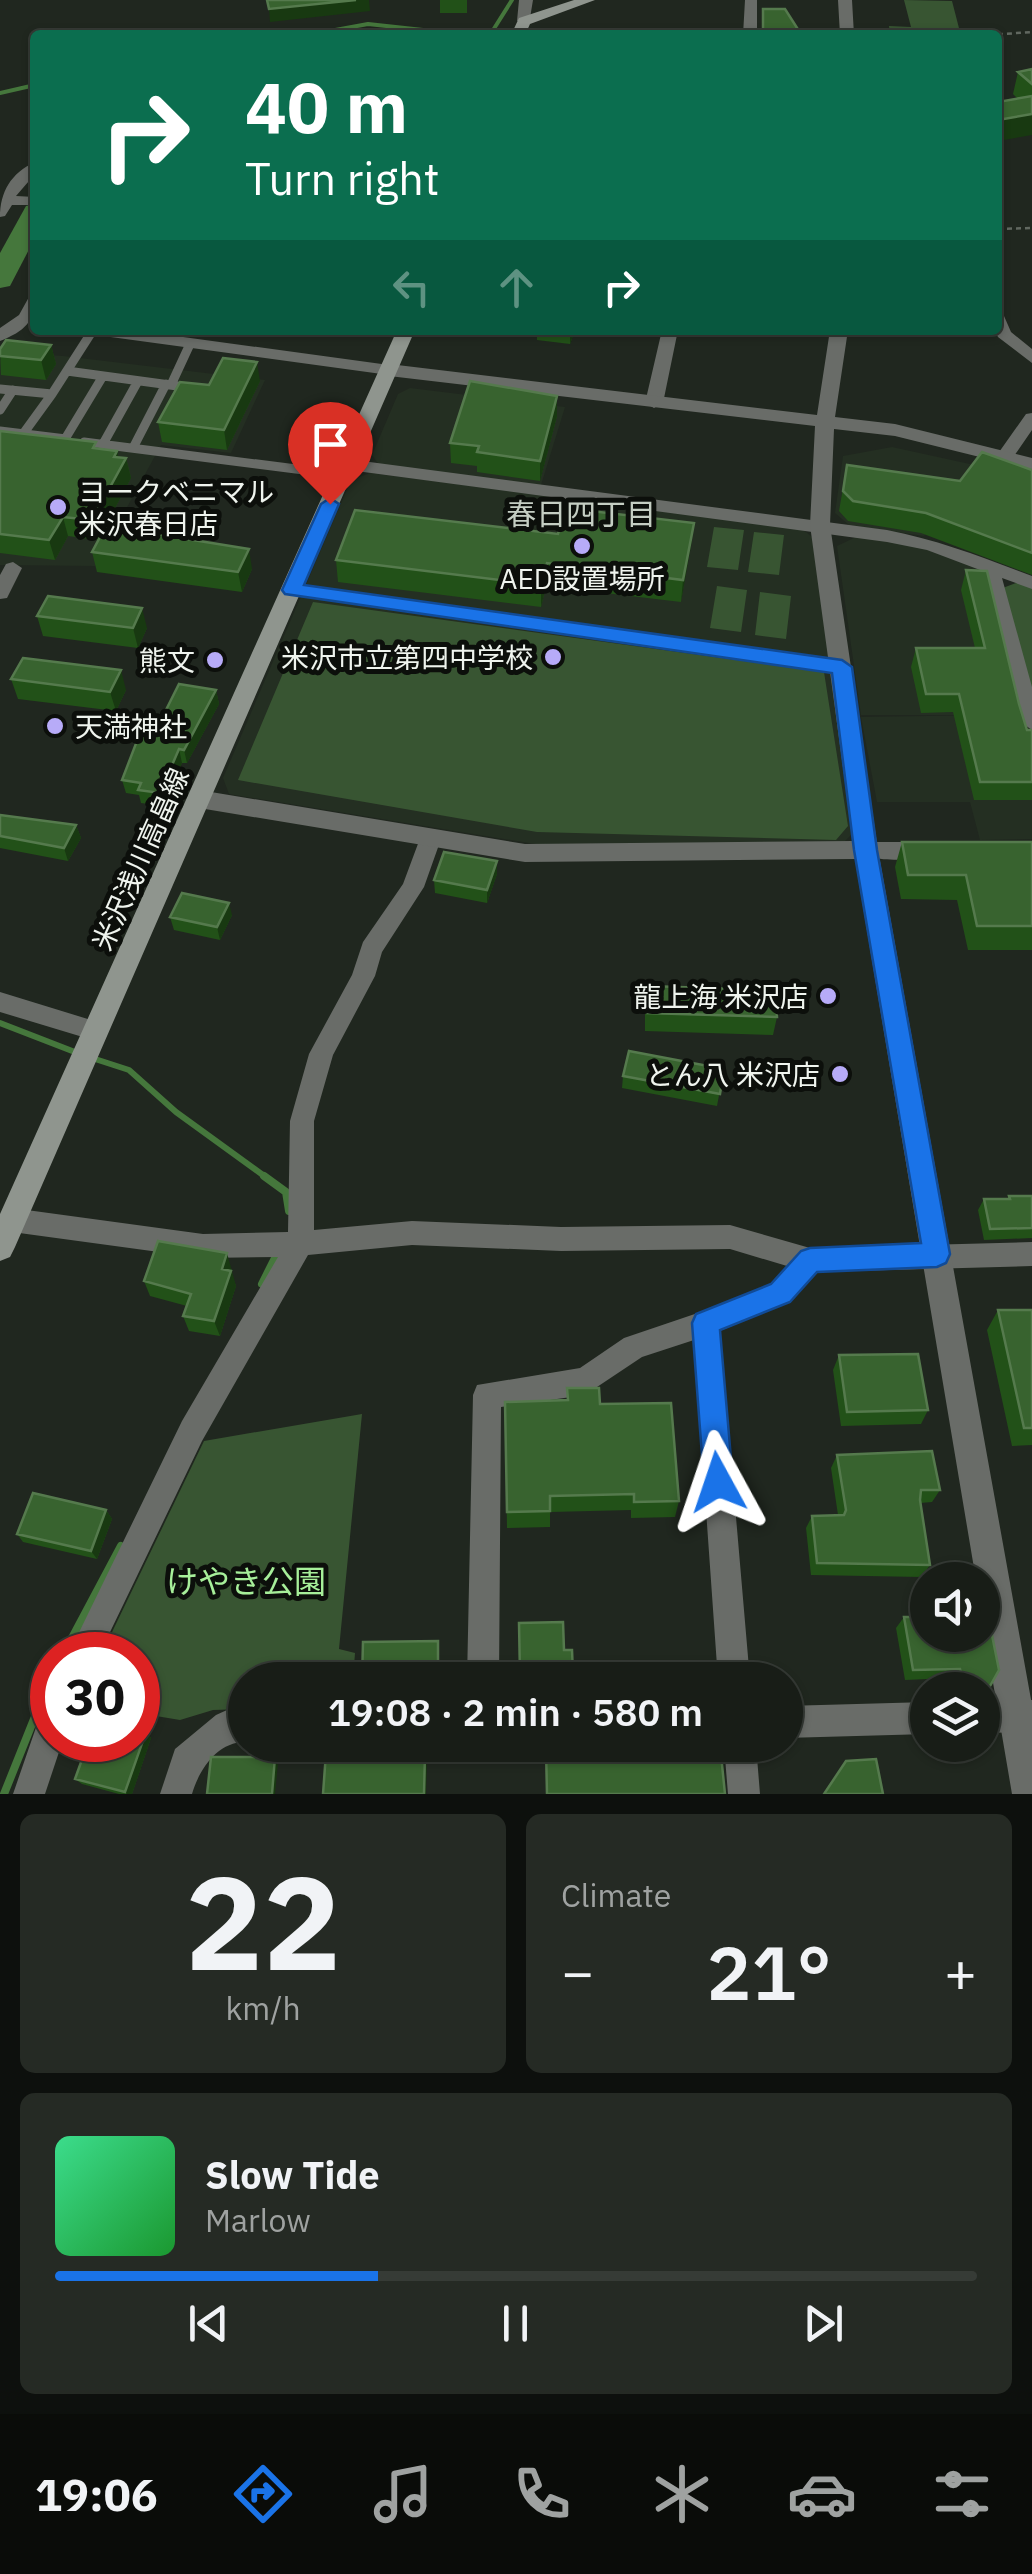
<!DOCTYPE html>
<html lang="en">
<head>
<meta charset="utf-8">
<style>
	body { margin:0; font-family:"IBM Plex Sans","Noto Sans JP",sans-serif; background:#252a24; color:#f1f3f6; height:100vh; display:flex; flex-direction:column; font-size:38px; white-space:nowrap }
	* { box-sizing:border-box; margin:0 }
	p { font-size:32px; color:#9fa2a1 }
	.icon { flex:none; width:55px; height:55px; fill:none; stroke:currentColor; stroke-width:2; stroke-linecap:round; stroke-linejoin:round }
	.map { position:relative; height:1794px; overflow:hidden }
	.details { display:flex; flex-direction:column; gap:20px; padding:20px; background:#0d100d; flex:1 }
	.details>* { flex:none }
	.guide { position:absolute; left:30px; top:30px; width:972px; height:305px; border-radius:10px; box-shadow:0 2px 8px #0004,0 0 0 2px #363b36; background:#0b6e4f; color:#fff; overflow:hidden }
	.controls { position:absolute; left:910px; top:1562px; display:grid; gap:20px }
	.controls a { display:grid; place-items:center; width:90px; height:90px; border-radius:50%; background:#181d17; box-shadow:0 2px 8px #0004,0 0 0 2px #363b36; font-size:50px }
	.speed { position:absolute; left:30px; top:1632px; display:flex; gap:20px; font-size:50px; font-weight:700; text-align:center }
	.speed>* { display:grid; place-content:center; width:130px; height:130px; border-radius:50%; background:#181d17; box-shadow:0 2px 8px #0004,0 0 0 2px #363b36; line-height:1 }
	.speed .limit { border:15px solid #d22; background:#fff; color:#111 }
	.pin { position:absolute; display:grid; place-items:center; width:85px; height:85px; color:#fff; margin:-102px -42px; border-radius:50% 50% 50% 0; rotate:-45deg; box-shadow:0 0 10px #0007 }
	.pin .icon { rotate:45deg }
	.me { position:absolute; width:110px; margin:-55px; rotate:355deg; stroke-linejoin:round; filter:drop-shadow(0 0 8px #0008) }
	.turn { display:flex; align-items:center; gap:35px; height:210px; padding:0 50px; font-size:45px }
	.turn .icon { width:130px; height:130px; stroke-width:2.5 }
	.turn b { display:block; font-size:70px; line-height:85px }
	.lanes { display:flex; align-items:center; height:95px; padding:0 50px; background:#0003; justify-content:center; gap:50px; direction:ltr }
	.lanes .off { opacity:.35 }
	.big { font-size:75px; font-weight:600; line-height:1.1 }
	.details .tile { flex:1; display:flex; flex-direction:column; justify-content:center; gap:15px; min-width:0; padding:0 35px; border-radius:15px; background:#252a24 }
	.details .dial { align-items:center; gap:0 }
	.dial b { font-size:130px; line-height:1 }
	.song { display:flex; align-items:center; gap:30px }
	.cover { width:120px; height:120px; border-radius:15px; background:linear-gradient(135deg,hsl(150 70% 55%),hsl(130 70% 35%)) }
	.played { height:10px; border-radius:5px; background:linear-gradient(90deg,#1a73e8 35%,#363b36 35%) }
	.keys { display:flex; justify-content:space-around; direction:ltr }
	.heat { display:flex; justify-content:space-between; align-items:center; font-size:55px; direction:ltr }
	.details .tiles { flex:1; display:grid; gap:20px; grid-template-columns:1fr 1fr }
	.tile:last-child { grid-column:span 2 }
	.trip { position:absolute; left:228px; top:1662px; width:575px; height:100px; border-radius:50px; background:#181d17; box-shadow:0 2px 8px #0004,0 0 0 2px #363b36; font-weight:600; line-height:100px; text-align:center }
	.dock { display:flex; height:160px; justify-content:space-around; align-items:center; background:#0a0c09; color:#9fa2a1 }
	.dock .icon { width:70px; height:70px }
	.dock .current { color:#1a73e8 }
	.dock b { font-size:45px; color:#f1f3f6 }
	.map>svg:first-child { display:block }
</style>
</head>
<body>
<div class="map">
<svg width="1032" height="1794" viewBox="0 0 1032 1794">
	<rect width="100%" height="100%" fill="#20271f"/>
	<path fill="#242f22" d="M19 353 63 356 265 380 231 453 161 445 95 566 0 565V360Z
		M410 388 565 407 541 485 379 465 372 455 398 394Z
		M892 447 979 466 924 536 849 525 835 513 843 456Z
		M370 473 801 528 812 537 856 830 843 843 535 844 229 794 223 778 351 480Z
		M858 536 931 549 986 568 1032 740V839L980 840 970 802H877L861 717 992 715H861L837 546Z"/>
	<path fill="#385532" d="M904 0 952 1 960 32 890 35 889 26 911 27Z
		M714 527 744 530 738 570 707 567Z
		M754 532 784 535 779 575 748 572Z
		M1019 582 1032 588V697L1000 589Z
		M717 586 747 590 741 632 710 628Z
		M760 592 791 596 786 639 755 635Z
		M313 602 824 672 848 826 836 840 537 832 238 780Z
		M362 1414 339 1649 355 1653 353 1680H245V1709L213 1710 180 1720 138 1713V1655H101L204 1441Z"/>
	<g fill="none" stroke-linecap="round" stroke-linejoin="round">
		<path stroke="#45773c" stroke-width="4" d="M308 35 368 24 469 35
			M490 35 512 0
			M0 93 35 85"/>
		<path stroke="#45773c" stroke-width="6" d="M0 1023 80 1054
			M92 1058 129 1070 176 1112 267 1178"/>
		<path stroke="#45773c" stroke-width="8" d="M264 1176 286 1192 289 1211
			M262 1284 279 1250
			M63 1655 121 1546
			M4 1794 52 1674"/>
		<path fill="#45773c" fill-rule="evenodd" d="M35 204V238L10 286 0 288V253L26 206Z"/>
		<path stroke="#616860" stroke-width="2.5" stroke-dasharray="5 4" stroke-linecap="butt" d="M989 35 1032 32
			M998 229 1032 228"/>
		<path stroke="#696c68" stroke-width="9" d="M67 371 192 388
			M171 385 190 344
			M0 389 52 394 93 330
			M0 410 13 390
			M0 431 66 439
			M23 434 52 394
			M65 439 103 376
			M84 442 343 475
			M103 444 138 381
			M133 448 166 384
			M292 590 841 667"/>
		<path fill="#696c68" fill-rule="evenodd" d="M745 0H757V35H743Z
			M35 162V174L16 196 35 197V205H12L5 216 0 217C0 192 11 173 35 162Z
			M35 295C35 322 25 331 0 341V328L19 315 29 297Z
			M998 314 1004 316 1011 332 1032 349V363L998 337 994 330H998Z
			M88 330H132L389 365 397 370 389 375 96 335Z
			M662 330H678L663 403 654 408 645 403Z
			M1032 413V430L1012 459H1000L997 455 1026 414Z
			M347 459 887 530C939 540 984 558 1032 576V589L1002 578 1032 687V730L1022 723 980 570 927 550 887 542 341 469V461Z
			M13 562 22 568 7 598 0 599V575L6 564Z
			M430 831 441 839 424 887 382 952 375 976 333 1055 314 1121V1230L412 1221 561 1227 730 1225 810 1248 1032 1242V1266L816 1272 789 1302 720 1331 750 1680H718L694 1340 642 1357 585 1395 501 1407 499 1680H467L473 1395 477 1385 580 1368 624 1338 739 1299 771 1284 787 1266 730 1249 561 1251 412 1245 308 1255 202 1441 99 1655H68L182 1421 278 1257 203 1258 12 1232 3 1228V1212L12 1208 203 1234 288 1232 290 1121 309 1054 352 975 363 942 403 884 422 833Z
			M866 842H929L940 850C930 863 865 863 855 850Z
			M0 992 104 1024 108 1031 104 1038 96 1041 0 1012Z
			M1032 1700V1732L982 1733V1701Z
			M928 1702V1734L785 1738V1706Z
			M52 1708V1740H63L45 1794H13L41 1713Z
			M227 1710H245V1742C217 1742 199 1770 192 1794H160L175 1749 216 1715Z
			M724 1745H756L760 1794H728Z"/>
		<path fill="#696c68" fill-rule="evenodd" d="M519 0H533L529 24 517 21Z
			M838 0H852L854 35H840Z
			M830 330H848L835 417 895 424 1032 458V470L895 436 834 429 830 525 878 850 1032 1705V1794H1012L982 1618V1580H976L855 859 525 862 199 808 187 799 199 790 525 844 853 841 810 525 815 426 389 376 380 370 389 364 817 415Z"/>
		<path fill="#8f958e" fill-rule="evenodd" d="M574 0H595L530 24 525 35H511L519 18Z
			M397 330H415L15 1247 10 1257 0 1261V1214Z"/>
	</g>
	<path fill="#225118" d="M440 0H467V13H440Z
		M1032 69V135L1018 99 1013 94 1018 72Z
		M296 330H334L333 335 297 333Z
		M537 330H575L570 344 537 340Z
		M51 345 56 364 46 380 1 375 0 349Z
		M260 381 227 450 162 442 158 422Z
		M557 396V416L540 481 477 472V466L451 463 450 443Z
		M0 431 117 451 118 457 126 458 131 478 98 540 68 536 55 560 0 553Z
		M847 465 960 481 1032 470V575L921 533 848 521 839 511Z
		M694 523 681 602 546 586 541 607 338 582 336 560 558 534Z
		M92 552 252 569 242 592 97 572Z
		M966 570 1019 704 1027 730H1032V800H974L953 712 921 713 911 667 916 648H975L961 590Z
		M37 616 147 628 138 648 43 636Z
		M11 679 126 690 116 711 18 699Z
		M216 690 219 704 187 763H182L163 806 141 803 139 795 126 793 122 780 160 722Z
		M0 815 76 825 81 838 68 861 0 848Z
		M902 842H1032V950H968L957 900 901 899 895 867Z
		M497 874 487 903 435 893 434 880Z
		M232 915 220 940 174 930 170 917Z
		M647 986 777 1017 773 1035 645 1031V1004Z
		M724 1069 717 1106 622 1088 623 1076Z
		M1009 1196H1032V1238L984 1240 978 1210 984 1199H1007Z
		M232 1269 231 1272 236 1286 220 1336 189 1331 183 1316 187 1306 150 1296 144 1281Z
		M998 1310H1032V1445L1012 1446 987 1330Z
		M839 1355 928 1410 921 1424 841 1426 833 1370Z
		M567 1388 600 1404 679 1501 675 1517 631 1518V1510L550 1512V1527L507 1528 505 1402 567 1400Z
		M837 1455 940 1490 932 1502 920 1503 930 1565 922 1577 811 1575 806 1528 812 1516 838 1515 831 1468Z
		M106 1510 112 1519 97 1559 23 1542 17 1534Z
		M904 1617 990 1686 982 1693V1690H953L951 1678 905 1680 896 1628Z
		M519 1623 564 1650 573 1674V1680H520Z
		M146 1732 151 1738 132 1794H119L82 1784 75 1779Z"/>
	<path fill="#183911" d="M356 0H369L370 11 270 22 269 9Z
		M1032 114V135L998 141V120Z
		M570 330H575L570 344Z
		M51 345 56 364 46 380 41 360Z
		M257 362 260 381 227 450 224 430Z
		M557 396V416L540 481V461Z
		M117 451 121 468 126 458 131 478 98 540 92 520Z
		M63 517 68 536 55 560 49 540Z
		M694 523 691 546 681 602 683 580Z
		M249 549 252 569 242 592 238 572Z
		M547 563 546 586 541 607V585Z
		M142 608 147 628 138 648 133 628Z
		M121 670 126 690 116 711 110 692Z
		M216 690 219 704 187 763 184 750Z
		M179 749 182 763 163 806 160 793Z
		M76 825 81 838 68 861 64 848Z
		M497 861V874L487 903V890Z
		M229 903 232 915 220 940 217 927Z
		M227 1253 236 1286 220 1336 214 1321 222 1269Z
		M106 1510 112 1519 97 1559 91 1551Z
		M146 1732 151 1738 132 1794H127L125 1792Z
		M425 1754 427 1762 426 1794H424Z
		M275 1757 278 1763 275 1794H272Z"/>
	<path fill="#38632f" stroke="#557a4d" stroke-width="2.5" d="M267 0H356L269 9Z
		M763 9H785L799 31 793 35H720V32L763 34Z
		M1032 69V84L1018 72Z
		M1032 96V114L998 120V102Z
		M6 340 51 345 41 360 0 356V349Z
		M223 358 257 362 224 430 158 422 180 382 209 385Z
		M470 381 557 396 540 461 477 452 479 446 450 443Z
		M0 431 96 442 93 448 117 451 114 457 126 458 92 520 63 517 49 540 0 534Z
		M982 452 1032 470V553L926 513 853 501 843 491 847 465 960 481Z
		M565 508 694 523 683 580 547 563 541 585 336 560 355 510 558 534Z
		M106 526 249 549 238 572 92 552Z
		M966 570 987 571 1019 704 1027 730H1032V782H980L959 694H926L916 648H985Z
		M48 596 142 608 133 628 37 616Z
		M23 658 121 670 110 692 11 679Z
		M179 684 216 690 184 750 179 749 160 793 138 790 141 783 122 780 145 720 160 722Z
		M0 815 76 825 64 848 0 836Z
		M902 842H1032V926H977L966 875H908Z
		M444 852 497 861 487 890 434 880Z
		M182 893 229 903 217 927 170 917Z
		M647 986 775 990 777 1017 647 1013Z
		M629 1051 724 1069 720 1094 623 1076Z
		M1009 1196H1032V1228L990 1229 984 1199H1010Z
		M158 1241 227 1253 222 1269 231 1271 214 1321 183 1316 191 1294 144 1281Z
		M998 1310H1032V1428H1024Z
		M918 1354 928 1410 847 1412 839 1355Z
		M567 1388H599L600 1404 671 1403 679 1501 634 1502V1494L550 1496V1511L507 1512 505 1402 568 1400Z
		M932 1451 940 1490H921L920 1500 930 1565 817 1563 812 1516 844 1515 846 1510 837 1455Z
		M33 1493 106 1510 91 1551 17 1534Z
		M982 1615H988L999 1670 990 1686 964 1687 960 1669 913 1670 904 1617H928V1635H982Z
		M563 1622 564 1650H572L573 1674 520 1675 519 1623Z
		M438 1641V1680H362L363 1642Z
		M138 1730 146 1732 125 1792 75 1779 89 1740H138Z
		M720 1745 725 1794H547L546 1750Z
		M326 1753 425 1754 424 1794H323Z
		M211 1757H275L272 1794H207Z
		M876 1759 883 1794H824L846 1761Z"/>
	<path fill="#1a73e8" stroke="#114b97" stroke-width="2.5" d="M330 498 339 504 304 585 842 660 852 667 877 850 950 1254 946 1263 937 1267 817 1272 790 1302 720 1330 733 1482 729 1492 718 1496 708 1492 704 1482 692 1323 696 1314 771 1284 801 1251 810 1248 921 1243 854 850 832 673 285 594 282 590 321 504Z"/>
	<g fill="#b7abf8" stroke="#0c0f0b" stroke-width="4">
		<circle cx="58" cy="507" r="10"/>
		<circle cx="582" cy="546" r="10"/>
		<circle cx="553" cy="657" r="10"/>
		<circle cx="215" cy="660" r="10"/>
		<circle cx="55" cy="726" r="10"/>
		<circle cx="828" cy="996" r="10"/>
		<circle cx="840" cy="1074" r="10"/>
	</g>
	<g text-anchor="middle" dominant-baseline="central" stroke-width="10" stroke-linejoin="round" paint-order="stroke">
		<g font-size="28" fill="#eff4ee" stroke="#0c0f0b" text-anchor="end">
			<text x="78" y="491" text-anchor="start">ヨークベニマル<tspan x="78" dy="32">米沢春日店</tspan></text>
			<text x="582" y="578" text-anchor="middle">AED設置場所</text>
			<text x="533" y="657">米沢市立第四中学校</text>
			<text x="195" y="660">熊文</text>
			<text x="75" y="726" text-anchor="start">天満神社</text>
			<text x="808" y="996">龍上海 米沢店</text>
			<text x="820" y="1074">とん八 米沢店</text>
		</g>
		<g font-size="28" fill="#eff4ee" stroke="#0c0f0b">
			<text transform="translate(140 859) rotate(-66)">米沢浅川高畠線</text>
		</g>
		<g font-size="30" fill="#c5cec3" stroke="#0c0f0b">
			<text x="581" y="513">春日四丁目</text>
		</g>
		<g font-size="32" fill="#a7ef9a" stroke="#0c0f0b">
			<text x="246" y="1581">けやき公園</text>
		</g>
	</g>
</svg>
<div class="controls">
<a><svg class="icon" aria-label="sound" viewBox="0 0 24 24"><path d="M4 9h4l5-4v14l-5-4H4zM17 9q2 3 0 6"/></svg></a>
<a><svg class="icon" aria-label="layers" viewBox="0 0 24 24"><path d="M12 4l9 5-9 5-9-5zM3 14l9 5 9-5"/></svg></a>
</div>
<div class="speed"><div class="limit">30</div></div>
<div class="pin" style="left:330px;top:504px;background:#d93025"><svg class="icon" aria-label="arrive" viewBox="0 0 24 24"><path d="M6 21V4h12l-3 4 3 4H6"/></svg></div>
<svg class="me" style="left:718px;top:1482px" viewBox="-20 -20 40 40"><path d="M0-17L14 15 0 8-14 15z" fill="#1a73e8" stroke="#fff" stroke-width="4"/></svg>
<div class="trip">19:08 · 2 min · 580 m</div>
<div class="guide">
<div class="turn"><svg class="icon" aria-label="right" viewBox="0 0 24 24"><path d="M7 20v-9h11M14 6l5 5-5 5"/></svg><div><b>40 m</b>Turn right</div></div>
<div class="lanes"><svg class="icon off" aria-label="left" viewBox="0 0 24 24"><path d="M17 20v-9H6M10 6l-5 5 5 5"/></svg><svg class="icon off" aria-label="ahead" viewBox="0 0 24 24"><path d="M12 20V5M6 11l6-6 6 6"/></svg><svg class="icon" aria-label="right" viewBox="0 0 24 24"><path d="M7 20v-9h11M14 6l5 5-5 5"/></svg></div>
</div>
</div>
<section class="details">
<div class="tiles">
<div class="tile dial"><b>22</b><p>km/h</p></div>
<div class="tile"><p>Climate</p>
<div class="heat"><a>−</a><b class="big">21°</b><a>+</a></div>
</div>
<div class="tile">
<div class="song"><i class="cover"></i><div><b>Slow Tide</b><p>Marlow</p></div></div>
<div class="played"></div>
<div class="keys"><svg class="icon" aria-label="previous" viewBox="0 0 24 24"><path d="M18 5L8 12l10 7zM5 5v14"/></svg><svg class="icon" aria-label="pause" viewBox="0 0 24 24"><path d="M8 5v14M16 5v14"/></svg><svg class="icon" aria-label="next" viewBox="0 0 24 24"><path d="M6 5l10 7-10 7zM19 5v14"/></svg></div>
</div>
</div>
</section>
<nav class="dock">
<b>19:06</b>
<svg class="icon current" aria-label="directions" viewBox="0 0 24 24"><path d="M12 3l9 9-9 9-9-9zM9 14v-3h6M13 9l2 2-2 2"/></svg>
<svg class="icon" aria-label="music" viewBox="0 0 24 24"><path d="M9 18V5l10-2v13"/><circle cx="6" cy="18" r="3"/><circle cx="16" cy="16" r="3"/></svg>
<svg class="icon" aria-label="phone" viewBox="0 0 24 24"><path d="M5 4h4l2 5-3 2q2 4 5 5l2-3 5 2v4C11 20 4 13 5 4z"/></svg>
<svg class="icon" aria-label="climate" viewBox="0 0 24 24"><path d="M12 3v18M4 7l16 10M4 17L20 7"/></svg>
<svg class="icon" aria-label="car" viewBox="0 0 24 24"><path d="M5 17H2v-5l4-1 3-4h7l3 4 3 1v5h-3M9 17h6M6 11h13"/><circle cx="7" cy="17" r="2"/><circle cx="17" cy="17" r="2"/></svg>
<svg class="icon" aria-label="filters" viewBox="0 0 24 24"><path d="M4 7h16M4 17h16"/><circle cx="9" cy="7" r="2"/><circle cx="15" cy="17" r="2"/></svg>
</nav>
</body>
</html>
